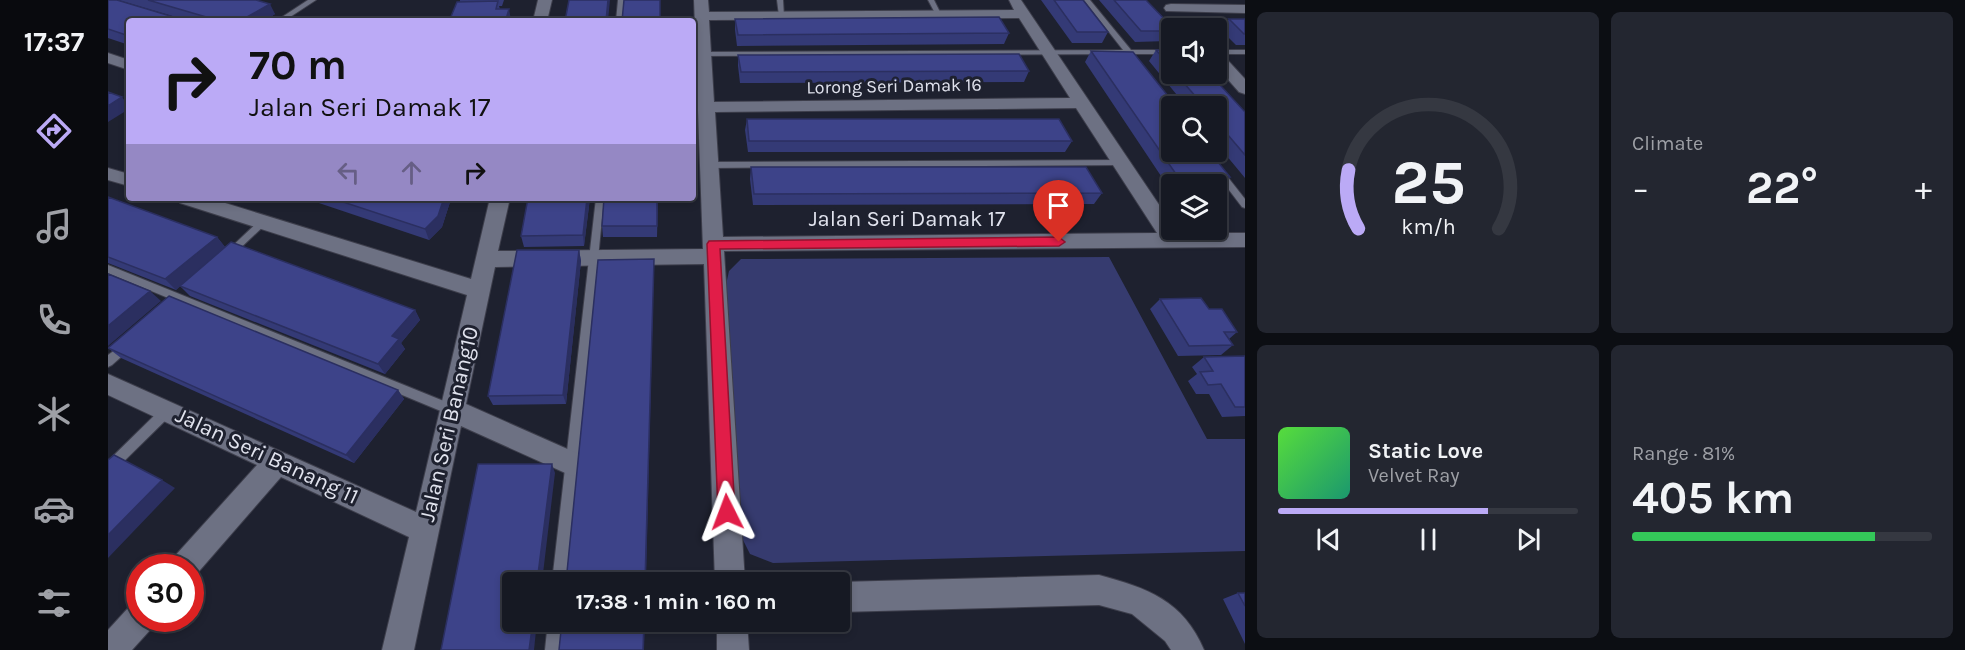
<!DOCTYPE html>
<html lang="en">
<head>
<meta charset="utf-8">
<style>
	body { margin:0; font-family:Karla,sans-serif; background:#232630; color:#f1f3f6; height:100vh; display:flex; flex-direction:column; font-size:22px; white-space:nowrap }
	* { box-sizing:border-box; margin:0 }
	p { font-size:20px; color:#9ea0a6 }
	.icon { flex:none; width:33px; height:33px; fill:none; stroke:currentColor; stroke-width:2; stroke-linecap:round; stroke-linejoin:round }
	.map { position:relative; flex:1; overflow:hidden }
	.details { display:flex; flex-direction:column; gap:12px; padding:12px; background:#0c0e13; width:720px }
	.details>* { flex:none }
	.banner { position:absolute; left:18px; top:18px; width:570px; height:183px; border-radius:6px; box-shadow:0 3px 9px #0003,0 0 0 2px #353841; background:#bbaaf6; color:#111; overflow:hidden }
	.tools { position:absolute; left:1053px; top:18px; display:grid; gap:12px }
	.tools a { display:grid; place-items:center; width:66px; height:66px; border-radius:6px; background:#161923; box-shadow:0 3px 9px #0003,0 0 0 2px #353841; font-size:30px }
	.speed { position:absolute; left:18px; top:554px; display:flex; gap:12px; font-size:30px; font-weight:700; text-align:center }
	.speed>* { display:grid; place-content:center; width:78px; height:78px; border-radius:50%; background:#161923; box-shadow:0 3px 9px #0003,0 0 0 2px #353841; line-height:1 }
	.speed .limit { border:9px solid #d22; background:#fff; color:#111 }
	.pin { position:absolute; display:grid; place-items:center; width:51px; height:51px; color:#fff; margin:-62px -26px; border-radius:50% 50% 50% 0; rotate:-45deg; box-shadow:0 0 6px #0007 }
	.pin .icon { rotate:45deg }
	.me { position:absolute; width:66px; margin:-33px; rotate:357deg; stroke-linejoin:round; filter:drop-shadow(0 0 4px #0008) }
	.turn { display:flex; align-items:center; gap:21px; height:126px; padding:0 24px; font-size:27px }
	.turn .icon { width:78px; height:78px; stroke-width:2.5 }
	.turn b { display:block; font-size:42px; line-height:51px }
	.lanes { display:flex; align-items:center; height:57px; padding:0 24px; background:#0003; justify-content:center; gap:30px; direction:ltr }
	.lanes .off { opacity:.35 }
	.big { font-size:45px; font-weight:700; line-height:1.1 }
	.details .tile { flex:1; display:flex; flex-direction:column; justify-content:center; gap:9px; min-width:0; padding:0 21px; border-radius:9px; background:#232630 }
	.details .dial { align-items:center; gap:0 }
	.dial svg { height:156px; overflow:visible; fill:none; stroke:#353841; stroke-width:7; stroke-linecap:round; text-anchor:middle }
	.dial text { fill:#f1f3f6; stroke:none }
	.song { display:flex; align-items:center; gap:18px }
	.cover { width:72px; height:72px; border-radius:9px; background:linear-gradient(135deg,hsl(110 70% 55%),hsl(160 70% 35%)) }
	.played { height:6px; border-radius:3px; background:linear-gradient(90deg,#bbaaf6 70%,#353841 70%) }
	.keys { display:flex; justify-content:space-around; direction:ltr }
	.heat { display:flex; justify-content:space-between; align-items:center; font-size:33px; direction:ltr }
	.charge { height:9px; border-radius:4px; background:linear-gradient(90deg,#34c759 81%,#353841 0) }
	.details .tiles { flex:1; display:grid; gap:12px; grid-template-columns:repeat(2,1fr) }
	.trip { position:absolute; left:394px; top:572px; width:348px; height:60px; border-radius:6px; background:#161923; box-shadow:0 3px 9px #0003,0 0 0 2px #353841; font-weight:700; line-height:60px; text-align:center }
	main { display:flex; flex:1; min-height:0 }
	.dock { display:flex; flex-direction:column; width:108px; justify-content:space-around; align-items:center; background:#090a0e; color:#9ea0a6 }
	.dock .icon { width:42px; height:42px }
	.dock .selected { color:#bbaaf6 }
	.dock b { font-size:27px; color:#f1f3f6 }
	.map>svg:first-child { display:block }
</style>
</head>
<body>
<main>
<nav class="dock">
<b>17:37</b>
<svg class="icon selected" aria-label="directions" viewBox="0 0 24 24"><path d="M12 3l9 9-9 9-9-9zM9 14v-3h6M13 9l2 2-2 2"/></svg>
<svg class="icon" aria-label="music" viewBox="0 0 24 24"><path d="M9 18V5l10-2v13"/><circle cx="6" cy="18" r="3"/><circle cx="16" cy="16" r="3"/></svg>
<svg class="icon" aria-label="phone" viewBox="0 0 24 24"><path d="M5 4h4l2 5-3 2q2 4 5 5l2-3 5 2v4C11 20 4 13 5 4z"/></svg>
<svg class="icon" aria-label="climate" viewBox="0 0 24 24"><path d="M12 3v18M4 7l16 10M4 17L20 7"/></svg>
<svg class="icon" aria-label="car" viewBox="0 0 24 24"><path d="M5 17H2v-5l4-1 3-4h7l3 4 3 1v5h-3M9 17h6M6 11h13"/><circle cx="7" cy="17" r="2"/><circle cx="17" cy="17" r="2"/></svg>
<svg class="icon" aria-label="filters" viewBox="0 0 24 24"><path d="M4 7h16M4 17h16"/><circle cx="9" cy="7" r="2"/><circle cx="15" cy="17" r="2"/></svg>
</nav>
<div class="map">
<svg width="1137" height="650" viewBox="0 0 1137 650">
	<rect width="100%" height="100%" fill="#1e212f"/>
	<path fill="#363b6f" d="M1001 257 1099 439H1137V551L665 563 642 554 629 528 616 294 621 271 633 259Z"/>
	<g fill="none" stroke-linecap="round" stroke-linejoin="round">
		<g stroke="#3d3e4b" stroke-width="2">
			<path id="lane" d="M200 0H208L176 21H168Z
				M510 0H516L514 21H508Z
				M669 0H675L676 17 671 16Z
				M820 0H826L833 14 832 15H828Z
				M976 0H982L1023 50H1064V54H1025L1022 56 1019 54 585 56V52L1015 50Z
				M1108 50H1137V54H1108Z
				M1092 152H1100L1137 199V208L1134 207Z
				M1013 160 1016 161V165L601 168 597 165 601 162Z
				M488 198H496L458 582H444Z
				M156 218 159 219 161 221 159 223 124 256H118L116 254 118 252 153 219Z
				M0 265 348 406 350 410 348 414 344 415 340 414 0 273Z
				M18 342 22 343 23 346 22 349 4 365 0 367V355Z
				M60 405 64 406 66 410 64 414 4 473 0 475V461L56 406Z
				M440 621H454L451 650H437Z"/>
		</g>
		<g stroke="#3d3e4b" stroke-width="2">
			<path id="street" d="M430 0H444L439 21H425Z
				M586 0H600L601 12 906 10 901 0H913L1064 224V230H1067L1069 233H1137V247L616 251 637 582H607L596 264 387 267 358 404 473 455 477 464 473 473 464 476 353 426 306 650H274L301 537 173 477 86 577 82 579V567H62L66 557 149 465 0 395V374L308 512 359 295 72 203 69 198H101L363 279 382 198H402L390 251 595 249ZM911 18 962 98 606 102 601 20ZM968 108 1049 233 615 237 607 112Z
				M1063 4 1137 5V13L1058 11 1056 8 1058 5Z
				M1108 52 1113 53 1137 79V94L1131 92 1108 66Z
				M0 53 21 60V70L0 63Z
				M0 168 21 174V186L0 180Z
				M991 575C1039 588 1075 600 1096 650H1063L1057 641 1024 614 991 605 732 612V582Z
				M32 603V618H47L43 629 24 650H0V630L21 607Z
				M609 621H639L641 650H609Z"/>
		</g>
		<use href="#lane" fill="#6d7183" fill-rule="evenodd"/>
		<use href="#street" fill="#6d7183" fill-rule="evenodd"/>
	</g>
	<path fill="#343a76" d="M0 0 21 21V45L0 38Z
		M10 0H148L167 14 156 21H81Z
		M352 0H396L394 6H391L392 9 403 20V21H342V19L352 2Z
		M933 0H975L1000 32 994 43H964Z
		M991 0H1038L1064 28V36L1060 41 1027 42Z
		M627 19 901 33 896 44 629 46 627 30Z
		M1121 19H1137V45H1128L1113 30Z
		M1048 50H1064V74H1102L1137 112V178L1108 143V106H1078L1041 61Z
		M983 51 1122 177 1112 188H1108V184H1064V188H1061L977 62Z
		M630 55 921 71 916 82 632 83 630 66Z
		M639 119 964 141 957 152H640L637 130Z
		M643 167 994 193 986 204 645 205 642 179Z
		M0 197 109 237 117 247 307 310 312 320 293 343 297 349 277 374 82 296 72 286 68 290 0 263Z
		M196 198H343V199L334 227 321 240Z
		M420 198H482L476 246 416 247 413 236Z
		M496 198H550L549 237H495L494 226Z
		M471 250 473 261 458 404 385 405 380 396Z
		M1052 299 1101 309 1129 332 1121 339 1125 345 1113 355 1070 356 1042 309Z
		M0 348 290 390 296 399 246 463 13 358Z
		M1137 356V416L1114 417 1101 394H1088L1080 381 1089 374 1084 367 1096 357Z
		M1130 593H1137V644L1115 599Z"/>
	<path fill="#2b2f60" d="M500 0H502L500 21H498Z
		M162 4 167 14 156 21H132Z
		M401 9 403 20V21H399L398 19Z
		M14 97 21 107V109L0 122V106Z
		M336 198 343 199 334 227 321 240 317 229Z
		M479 198H482L476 246 475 235Z
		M109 237 117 247 68 290 57 279Z
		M471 250 473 261 458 404 455 395Z
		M546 259 538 582H537Z
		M42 291 53 301 0 346V326Z
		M307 310 312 320 293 343 297 349 277 374 270 364 284 336Z
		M290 390 296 399 246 463 238 455Z
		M444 464 447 473 434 582H429Z
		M54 480 67 488 0 558V535Z
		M425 621H429L426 650H421Z
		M536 621H537L536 650H535Z"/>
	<path fill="#3d4389" stroke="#2b2f60" stroke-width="1.5" d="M0 0H9L79 21H21V36L0 29Z
		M40 0H148L162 4 132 21H112Z
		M461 0H500L498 21H457Z
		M516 0H552V21H514Z
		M946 0H975L1000 32H969Z
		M1006 0H1038L1065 28H1064V31H1033Z
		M390 1 388 9H401L398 19H342L349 2Z
		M891 17 901 33 630 35 627 19Z
		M1121 19H1137V34H1136Z
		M1048 50H1064V68Z
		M983 51 1025 52 1068 106H1064V152H1102L1122 177H1070Z
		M911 54 921 71 633 72 630 55Z
		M1068 74H1102L1137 112V155L1108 121V106H1096Z
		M0 92 14 97 0 106Z
		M639 119H951L964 141H641Z
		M643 167H978L994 193 646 194Z
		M0 197 109 237 57 279 0 257Z
		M223 198H336L330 216 317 229Z
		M420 198H479L475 235 413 236Z
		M496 198H549V226H494Z
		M123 242 307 310 284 336 291 339 270 364 72 286Z
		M409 250H471L455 395 380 396Z
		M546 259 537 582H458L490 260Z
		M0 274 42 291 0 326Z
		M61 296 290 390 238 455 0 348Z
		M1093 298 1101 309H1114L1129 332H1116L1125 345 1081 346 1052 299Z
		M1137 356V407H1127L1113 384 1100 385 1092 372 1105 371 1096 357Z
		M6 455 54 480 0 535V460Z
		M370 464H444L429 582H405V621H425L421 650H333Z
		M1130 593H1137V606Z
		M454 621H536L535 650H451Z"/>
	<path fill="#e11d48" stroke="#92132f" stroke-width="1.5" d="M951 237 957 242 951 246 612 249 627 512 624 518 619 520 613 518 610 512 599 244 601 241Z"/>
	<g text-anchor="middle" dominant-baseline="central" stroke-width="6" stroke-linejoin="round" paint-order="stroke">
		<g font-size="18" fill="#e1e3ee" stroke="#1e212f">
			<text transform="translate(786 86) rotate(-1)">Lorong Seri Damak 16</text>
		</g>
		<g font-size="22" fill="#e1e3ee" stroke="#1e212f">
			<text x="799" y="219">Jalan Seri Damak 17</text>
			<text transform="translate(341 424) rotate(-77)">Jalan Seri Banang10</text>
			<text transform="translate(159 456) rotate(25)">Jalan Seri Banang 11</text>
		</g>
	</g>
</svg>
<div class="tools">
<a><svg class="icon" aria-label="sound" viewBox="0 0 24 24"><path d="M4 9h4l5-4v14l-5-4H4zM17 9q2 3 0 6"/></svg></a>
<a><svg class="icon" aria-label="search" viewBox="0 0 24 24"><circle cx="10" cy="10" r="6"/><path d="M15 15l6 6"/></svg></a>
<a><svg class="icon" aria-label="layers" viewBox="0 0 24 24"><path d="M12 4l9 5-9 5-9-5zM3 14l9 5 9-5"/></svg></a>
</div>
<div class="speed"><div class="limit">30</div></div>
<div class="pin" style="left:951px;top:242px;background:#d93025"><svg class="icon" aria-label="arrive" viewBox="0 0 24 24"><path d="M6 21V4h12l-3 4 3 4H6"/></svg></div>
<svg class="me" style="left:619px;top:512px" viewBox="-20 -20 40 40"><path d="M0-17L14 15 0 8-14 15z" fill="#e11d48" stroke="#fff" stroke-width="4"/></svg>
<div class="trip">17:38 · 1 min · 160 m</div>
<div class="banner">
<div class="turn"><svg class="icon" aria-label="right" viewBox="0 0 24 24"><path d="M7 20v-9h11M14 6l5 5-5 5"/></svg><div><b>70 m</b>Jalan Seri Damak 17</div></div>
<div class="lanes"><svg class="icon off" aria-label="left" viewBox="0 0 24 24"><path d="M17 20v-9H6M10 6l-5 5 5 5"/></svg><svg class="icon off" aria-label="ahead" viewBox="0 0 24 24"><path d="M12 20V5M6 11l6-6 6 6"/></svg><svg class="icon" aria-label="right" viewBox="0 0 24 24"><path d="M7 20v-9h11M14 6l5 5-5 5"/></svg></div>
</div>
</div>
<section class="details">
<div class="tiles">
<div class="tile dial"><svg viewBox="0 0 100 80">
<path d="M14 69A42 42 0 1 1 86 69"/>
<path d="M14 69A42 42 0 0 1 9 39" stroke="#bbaaf6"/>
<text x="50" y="56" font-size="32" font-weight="700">25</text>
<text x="50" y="72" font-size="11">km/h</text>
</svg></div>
<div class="tile"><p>Climate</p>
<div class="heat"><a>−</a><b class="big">22°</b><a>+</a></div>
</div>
<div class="tile">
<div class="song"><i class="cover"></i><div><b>Static Love</b><p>Velvet Ray</p></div></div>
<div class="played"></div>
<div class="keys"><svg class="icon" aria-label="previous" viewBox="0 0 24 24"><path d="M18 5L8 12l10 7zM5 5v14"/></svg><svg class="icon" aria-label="pause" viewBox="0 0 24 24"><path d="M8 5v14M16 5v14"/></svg><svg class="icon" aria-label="next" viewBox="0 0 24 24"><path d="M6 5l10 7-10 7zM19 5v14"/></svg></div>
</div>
<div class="tile"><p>Range · 81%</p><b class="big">405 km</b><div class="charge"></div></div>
</div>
</section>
</main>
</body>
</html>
